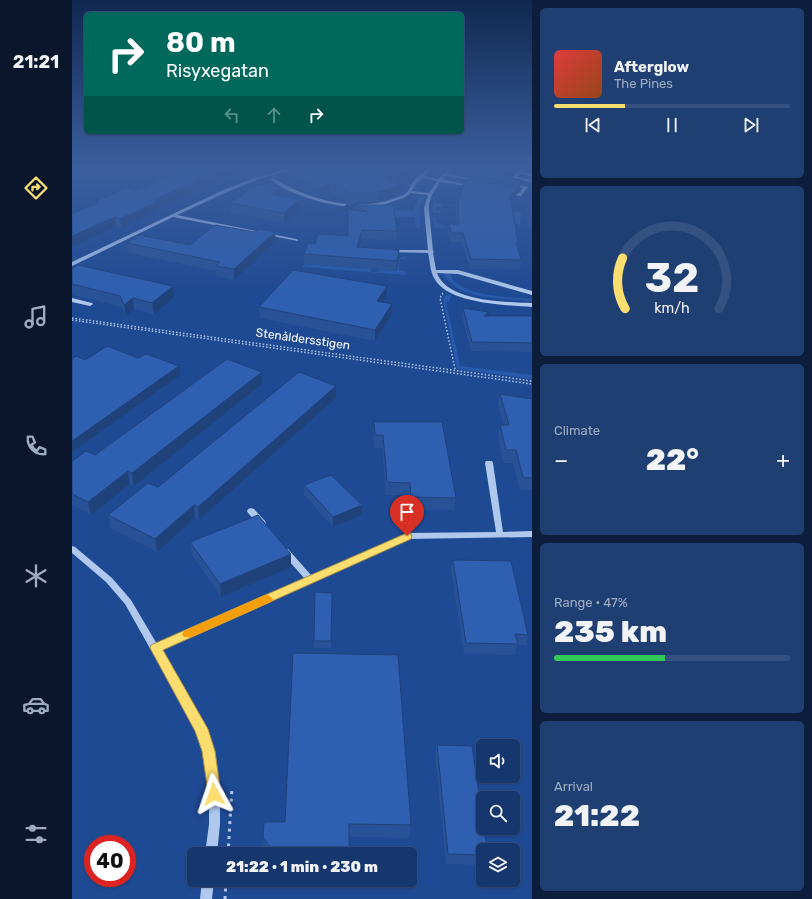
<!DOCTYPE html>
<html lang="en">
<head>
<meta charset="utf-8">
<style>
	body { margin:0; font-family:Rubik,sans-serif; background:#1f3f73; color:#f1f3f6; height:100vh; display:flex; flex-direction:column; font-size:15px; white-space:nowrap }
	* { box-sizing:border-box; margin:0 }
	p { font-size:13px; color:#9eacc2 }
	.icon { flex:none; width:22px; height:22px; fill:none; stroke:currentColor; stroke-width:2; stroke-linecap:round; stroke-linejoin:round }
	.map { position:relative; flex:1; overflow:hidden }
	.drawer { display:flex; flex-direction:column; gap:8px; padding:8px; background:#0c1e3c; width:280px }
	.drawer>* { flex:none }
	.hud { position:absolute; left:12px; top:12px; width:380px; height:122px; border-radius:6px; box-shadow:0 1px 3px #0004,0 0 0 1px #355181; background:#00695c; color:#fff; overflow:hidden }
	.buttons { position:absolute; left:404px; top:739px; display:grid; gap:8px }
	.buttons a { display:grid; place-items:center; width:44px; height:44px; border-radius:6px; background:#16376e; box-shadow:0 1px 3px #0004,0 0 0 1px #355181; font-size:20px }
	.speed { position:absolute; left:12px; top:835px; display:flex; gap:8px; font-size:20px; font-weight:700; text-align:center }
	.speed>* { display:grid; place-content:center; width:52px; height:52px; border-radius:50%; background:#16376e; box-shadow:0 1px 3px #0004,0 0 0 1px #355181; line-height:1 }
	.speed .limit { border:6px solid #d22; background:#fff; color:#111 }
	.pin { position:absolute; display:grid; place-items:center; width:34px; height:34px; color:#fff; margin:-41px -17px; border-radius:50% 50% 50% 0; rotate:-45deg; box-shadow:0 0 4px #0007 }
	.pin .icon { rotate:45deg }
	.me { position:absolute; width:44px; margin:-22px; rotate:355deg; stroke-linejoin:round; filter:drop-shadow(0 0 3px #0008) }
	.turn { display:flex; align-items:center; gap:14px; height:84px; padding:0 16px; font-size:18px }
	.turn .icon { width:52px; height:52px; stroke-width:2.5 }
	.turn b { display:block; font-size:28px; line-height:34px }
	.lanes { display:flex; align-items:center; height:38px; padding:0 16px; background:#0003; justify-content:center; gap:20px; direction:ltr }
	.lanes .off { opacity:.35 }
	.big { font-size:30px; font-weight:800; line-height:1.1 }
	.drawer .card { flex:1; display:flex; flex-direction:column; justify-content:center; gap:6px; min-width:0; padding:0 14px; border-radius:6px; background:#1f3f73 }
	.drawer .dial { align-items:center; gap:0 }
	.dial svg { height:104px; overflow:visible; fill:none; stroke:#355181; stroke-width:7; stroke-linecap:round; text-anchor:middle }
	.dial text { fill:#f1f3f6; stroke:none }
	.song { display:flex; align-items:center; gap:12px }
	.cover { width:48px; height:48px; border-radius:6px; background:linear-gradient(135deg,hsl(0 70% 55%),hsl(20 70% 35%)) }
	.played { height:4px; border-radius:2px; background:linear-gradient(90deg,#fcdd6f 30%,#355181 30%) }
	.keys { display:flex; justify-content:space-around; direction:ltr }
	.heat { display:flex; justify-content:space-between; align-items:center; font-size:22px; direction:ltr }
	.charge { height:6px; border-radius:3px; background:linear-gradient(90deg,#34c759 47%,#355181 0) }
	.trip { position:absolute; left:115px; top:847px; width:230px; height:40px; border-radius:6px; background:#16376e; box-shadow:0 1px 3px #0004,0 0 0 1px #355181; font-weight:800; line-height:40px; text-align:center }
	main { display:flex; flex:1; min-height:0 }
	.menu { display:flex; flex-direction:column; width:72px; justify-content:space-around; align-items:center; background:#09162c; color:#9eacc2 }
	.menu .icon { width:28px; height:28px }
	.menu .selected { color:#fcdd6f }
	.menu b { font-size:18px; color:#f1f3f6 }
	.map>svg:first-child { display:block }
</style>
</head>
<body>
<main>
<nav class="menu">
<b>21:21</b>
<svg class="icon selected" aria-label="directions" viewBox="0 0 24 24"><path d="M12 3l9 9-9 9-9-9zM9 14v-3h6M13 9l2 2-2 2"/></svg>
<svg class="icon" aria-label="music" viewBox="0 0 24 24"><path d="M9 18V5l10-2v13"/><circle cx="6" cy="18" r="3"/><circle cx="16" cy="16" r="3"/></svg>
<svg class="icon" aria-label="phone" viewBox="0 0 24 24"><path d="M5 4h4l2 5-3 2q2 4 5 5l2-3 5 2v4C11 20 4 13 5 4z"/></svg>
<svg class="icon" aria-label="climate" viewBox="0 0 24 24"><path d="M12 3v18M4 7l16 10M4 17L20 7"/></svg>
<svg class="icon" aria-label="car" viewBox="0 0 24 24"><path d="M5 17H2v-5l4-1 3-4h7l3 4 3 1v5h-3M9 17h6M6 11h13"/><circle cx="7" cy="17" r="2"/><circle cx="17" cy="17" r="2"/></svg>
<svg class="icon" aria-label="filters" viewBox="0 0 24 24"><path d="M4 7h16M4 17h16"/><circle cx="9" cy="7" r="2"/><circle cx="15" cy="17" r="2"/></svg>
</nav>
<div class="map">
<svg width="460" height="899" viewBox="0 0 460 899">
	<rect width="100%" height="100%" fill="#1e4993"/>
	<path fill="#285aab" d="M348 195 351 196 347 209 348 228H344L343 217H321L320 210 342 211V206Z
		M363 199V203L449 212 448 227 375 226 371 228H362L361 217 369 218 370 219H364L365 223 370 224 371 226 446 227 447 224 440 223 438 213 384 210V206L371 204 370 207 364 206V210H369L368 213H360Z
		M334 256V259H328L327 270 333 271 334 275 230 267 232 264 299 269V272H307L308 270 325 271 327 259H324Z
		M372 273H378C383 297 440 297 460 299V301C436 299 381 300 372 273Z
		M375 294 379 295 377 302H374L388 366 460 375V379L385 369 371 299Z"/>
	<g fill="none" stroke-linecap="round" stroke-linejoin="round">
		<path stroke="#b0c8ee" stroke-width="1.5" stroke-dasharray="1.5 2" stroke-linecap="butt" d="M371 293 368 298 383 369
			M0 318 460 381
			M0 320 460 384"/>
		<path stroke="#b0c8ee" stroke-width="3" stroke-dasharray="3 4.5" stroke-linecap="butt" d="M156 854 160 787
			M153 899 154 880"/>
		<path fill="#b0c8ee" fill-rule="evenodd" d="M215 169H222L184 180 153 193 105 215 224 239 226 240V241L101 217 0 266V262L149 191 182 178Z
			M355 169H359L352 176 366 179 376 169H380L375 174 400 179 398 180 373 176 370 179 402 186 400 187 368 182 360 195 357 204V209L360 241 361 251 362 252 361 253 364 270H386L460 291V295L386 274 365 273C375 302 434 302 460 303V307C434 305 375 304 362 278 358 271 358 261 356 253L316 252V250H356L352 209 353 204 356 195 338 193C335 198 327 199 322 201 315 204 308 206 301 207 272 210 220 198 198 179L201 178C236 199 282 213 321 199 325 197 330 196 333 194 337 192 338 185 341 182 345 177 350 173 355 169ZM350 178 365 181 357 193 340 191 345 183Z
			M448 169H452L449 172 460 174V176L447 174 445 177 460 180V182L443 179 439 183 456 187 449 196 434 194V193L436 192 446 194 451 188 437 185 435 186 433 185Z
			M0 298 20 303 21 304 18 306 0 302Z
			M414 461H420L421 463 431 532 460 531V537L336 539 88 650 133 726 138 740 145 774 148 797V824L145 854H133L137 824V797L133 763 124 730 53 604 34 582 0 553V546L3 547 40 578 59 600 85 644 232 578 210 553 209 551 210 549H216L239 575 335 533 424 532 413 463Z
			M179 508 182 509 193 521 194 523 193 525H187L176 513 175 511 176 509Z
			M130 880H142L140 899H128Z"/>
	</g>
	<path fill="#285297" d="M65 169H175L167 172 86 208V210L50 228 2 213 22 205V202L63 191 88 180 66 174Z
		M212 173 338 176 334 178V181L325 183 329 185 328 194 306 201 277 203 258 194 247 197 212 182Z
		M397 174H441L438 178 449 180 448 190 445 192 444 197 439 203 446 242V247L449 260 448 270 398 269 390 242H378L376 233 377 224H385L384 211 386 202 397 180Z
		M228 199V209L212 223 159 213V203Z
		M458 201H460V225H456L457 209Z
		M276 203 284 205H321L325 231 324 240 290 239 288 247 327 250V260L324 271 232 264V254L276 236V211L271 212Z
		M204 241 162 280 144 276V271L56 253 55 243 118 245Z
		M0 269 101 286 102 297 82 314 62 309 54 316 50 307 0 295Z
		M314 297 311 302 319 315 303 341 188 318 187 307Z
		M391 308 417 312V316H460V352L399 351 390 317Z
		M190 384 62 486 58 484 19 515 0 505V461L23 455Z
		M428 394 460 399V490H448L441 463H431L426 437 428 425H432L426 406Z
		M264 398 127 520 123 518 85 552 38 528 36 515 86 487Z
		M302 422 384 498 382 510H338L337 495H314L310 448H302L301 434Z
		M232 485 289 515 261 527 232 495Z
		M118 542 219 554V567L149 597 120 555Z
		M381 560 456 635 454 645H445L443 655 392 654 379 570Z
		M242 641H259V648H242Z
		M365 745 411 850V865L374 864 363 755Z
		M192 822 339 825 337 838 277 837V854H195L192 850 191 838Z"/>
	<path fill="#20427b" d="M154 169H175L167 172 86 208V210L50 228 48 219 81 200Z
		M333 169H339L338 176 334 178V181L312 187 313 178Z
		M439 169H442L441 174 435 181 431 177Z
		M449 180 448 190 445 192 447 183Z
		M258 184V194L247 197V188Z
		M329 185 328 194 306 201 307 192Z
		M209 188V197L200 194Z
		M446 188 444 197 435 207 436 198Z
		M228 199V209L212 223V213Z
		M285 203 284 206 282 205V209L271 212 272 207Z
		M43 217 44 226 0 247V236Z
		M290 230V239L285 256V247Z
		M203 232 204 241 162 280V269Z
		M327 250V260L324 271 325 261Z
		M101 286 102 297 82 314 80 303Z
		M315 286 314 297 304 312 305 301Z
		M61 298 62 309 54 316 52 305Z
		M320 304 319 315 303 341V330Z
		M417 312 416 320 412 316Z
		M107 366 108 375 0 452V441Z
		M190 372V384L62 486 60 473Z
		M264 386V398L127 520 126 507Z
		M56 471 58 484 19 515 16 502Z
		M122 505 123 518 85 552 83 539Z
		M290 505 289 515 261 527V517Z
		M219 554V567L149 597 148 584Z"/>
	<path fill="#2e5fb0" stroke="#20427b" d="M79 169H154L81 200 85 201 48 219 43 217 0 236V213H2L26 203 22 202 54 188 63 191 100 175Z
		M226 169H333L331 170 335 171 313 178 329 185 307 192 277 193 258 184 247 188 212 173Z
		M403 169H439L431 177 449 180 447 183 397 174Z
		M393 179 446 188 436 198H438L446 242H444L449 260 399 259 391 233H379L377 224H387L386 202Z
		M186 184 209 188 200 194 228 199 212 213 159 203Z
		M458 201H460V217L457 216Z
		M276 203H285L272 207Z
		M282 205H321L325 231 290 230 285 247 327 250 325 261 232 254 236 243 243 244 246 234 276 236V209L296 212Z
		M143 225 183 232 187 229 203 232 162 269 144 266 148 262 55 243 67 235 118 245Z
		M6 265 101 286 80 303 61 298 52 305 48 296 0 284V269Z
		M221 270 315 286 305 301 320 304 303 330 187 307Z
		M391 308 417 312 412 316H460V343L400 342Z
		M35 346 66 358 74 354 107 366 0 441V359L4 356 13 360Z
		M155 359 190 372 60 473 56 471 16 502 0 494V461L14 451 23 455Z
		M227 372 264 386 126 507 122 505 83 539 36 515 76 483 86 487Z
		M428 394 460 399V478L451 477 444 450H434L428 425H437Z
		M302 422H370L384 498 339 497 338 483 315 482 311 435H303Z
		M259 475 290 505 261 517 232 485Z
		M186 515 219 554 148 584 118 542Z
		M381 560 439 561 456 635 443 634 446 644 394 643Z
		M243 592 260 593 259 641H242Z
		M221 653 326 655 339 825 277 824V854H245L204 853 191 838 192 822H213Z
		M365 745 400 746 411 822V828H412L415 850H411V855L376 854Z"/>
	<linearGradient id="sky" x2="0" y2="1"><stop stop-color="#102851"/><stop offset="0.57" stop-color="#3b5f9e"/><stop offset="1" stop-color="#3b5f9e" stop-opacity="0"/></linearGradient>
	<rect width="460" height="295" fill="url(#sky)"/>
	<path fill="#fcdd6f" stroke="#a49048" d="M335 533 339 534 340 536 339 539 91 650 136 729 143 751 149 794 147 799 142 801 137 799 130 751 123 731 78 648 79 645Z"/>
	<path fill="#f59e0b" d="M195 594 201 599 199 602 120 637H112L110 634 112 631Z"/>
	<g text-anchor="middle" dominant-baseline="central" stroke-width="4" stroke-linejoin="round" paint-order="stroke">
		<g font-size="12" fill="#fff" stroke="#1e4993">
			<text transform="translate(231 339) rotate(8)">Stenåldersstigen</text>
		</g>
	</g>
</svg>
<div class="buttons">
<a><svg class="icon" aria-label="sound" viewBox="0 0 24 24"><path d="M4 9h4l5-4v14l-5-4H4zM17 9q2 3 0 6"/></svg></a>
<a><svg class="icon" aria-label="search" viewBox="0 0 24 24"><circle cx="10" cy="10" r="6"/><path d="M15 15l6 6"/></svg></a>
<a><svg class="icon" aria-label="layers" viewBox="0 0 24 24"><path d="M12 4l9 5-9 5-9-5zM3 14l9 5 9-5"/></svg></a>
</div>
<div class="speed"><div class="limit">40</div></div>
<div class="pin" style="left:335px;top:536px;background:#d93025"><svg class="icon" aria-label="arrive" viewBox="0 0 24 24"><path d="M6 21V4h12l-3 4 3 4H6"/></svg></div>
<svg class="me" style="left:142px;top:794px" viewBox="-20 -20 40 40"><path d="M0-17L14 15 0 8-14 15z" fill="#fcdd6f" stroke="#fff" stroke-width="4"/></svg>
<div class="trip">21:22 · 1 min · 230 m</div>
<div class="hud">
<div class="turn"><svg class="icon" aria-label="right" viewBox="0 0 24 24"><path d="M7 20v-9h11M14 6l5 5-5 5"/></svg><div><b>80 m</b>Risyxegatan</div></div>
<div class="lanes"><svg class="icon off" aria-label="left" viewBox="0 0 24 24"><path d="M17 20v-9H6M10 6l-5 5 5 5"/></svg><svg class="icon off" aria-label="ahead" viewBox="0 0 24 24"><path d="M12 20V5M6 11l6-6 6 6"/></svg><svg class="icon" aria-label="right" viewBox="0 0 24 24"><path d="M7 20v-9h11M14 6l5 5-5 5"/></svg></div>
</div>
</div>
<section class="drawer">
<div class="card">
<div class="song"><i class="cover"></i><div><b>Afterglow</b><p>The Pines</p></div></div>
<div class="played"></div>
<div class="keys"><svg class="icon" aria-label="previous" viewBox="0 0 24 24"><path d="M18 5L8 12l10 7zM5 5v14"/></svg><svg class="icon" aria-label="pause" viewBox="0 0 24 24"><path d="M8 5v14M16 5v14"/></svg><svg class="icon" aria-label="next" viewBox="0 0 24 24"><path d="M6 5l10 7-10 7zM19 5v14"/></svg></div>
</div>
<div class="card dial"><svg viewBox="0 0 100 80">
<path d="M14 69A42 42 0 1 1 86 69"/>
<path d="M14 69A42 42 0 0 1 12 30" stroke="#fcdd6f"/>
<text x="50" y="56" font-size="32" font-weight="700">32</text>
<text x="50" y="72" font-size="11">km/h</text>
</svg></div>
<div class="card"><p>Climate</p>
<div class="heat"><a>−</a><b class="big">22°</b><a>+</a></div>
</div>
<div class="card"><p>Range · 47%</p><b class="big">235 km</b><div class="charge"></div></div>
<div class="card"><p>Arrival</p><b class="big">21:22</b></div>
</section>
</main>
</body>
</html>
